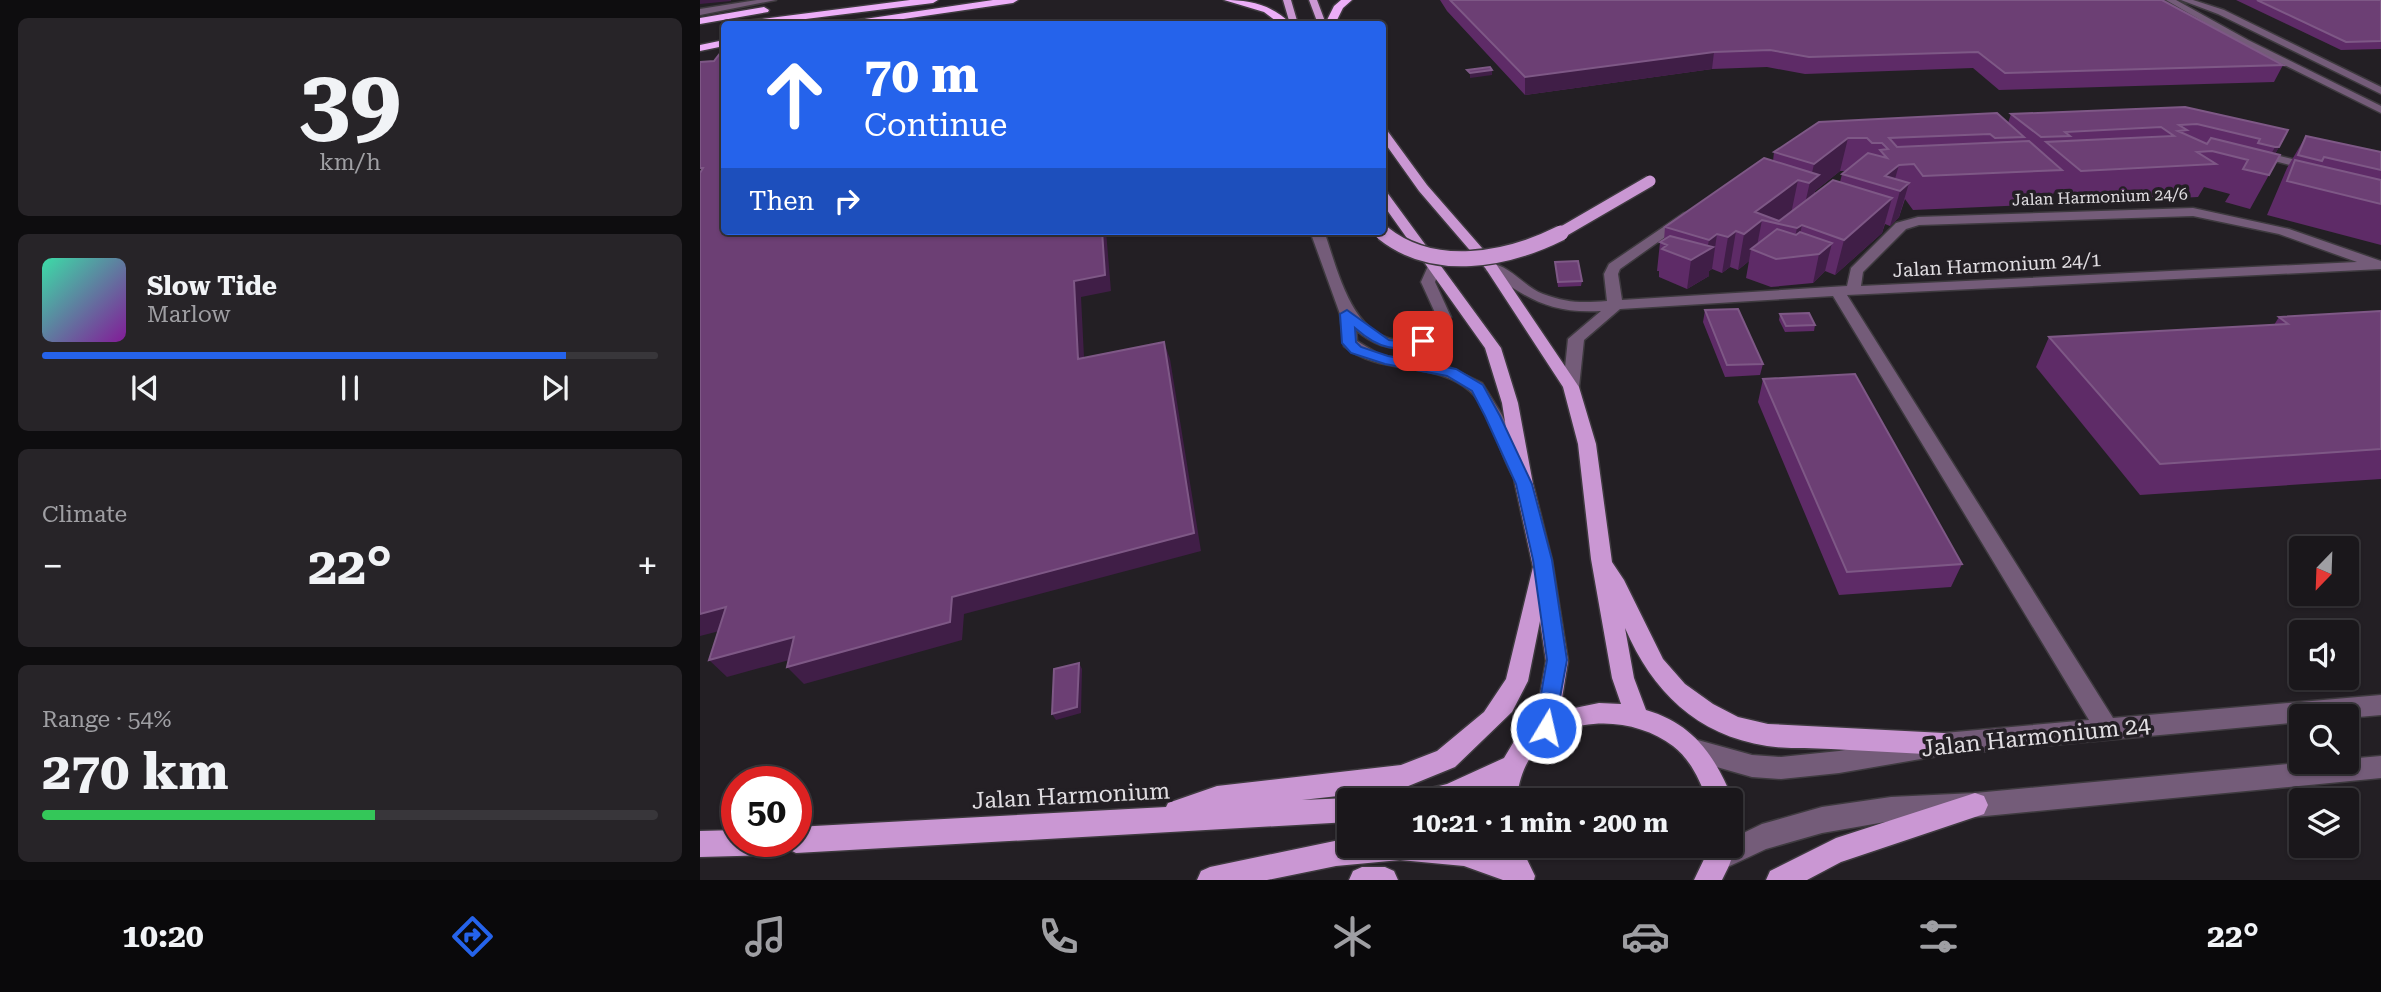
<!DOCTYPE html>
<html lang="en">
<head>
<meta charset="utf-8">
<style>
	body { margin:0; font-family:"Roboto Serif",serif; background:#272428; color:#f1f3f6; height:100vh; display:flex; flex-direction:column; font-size:26px; white-space:nowrap }
	* { box-sizing:border-box; margin:0 }
	p { font-size:23px; color:#9f9fa3 }
	.icon { flex:none; width:38px; height:38px; fill:none; stroke:currentColor; stroke-width:2; stroke-linecap:round; stroke-linejoin:round }
	.map { position:relative; flex:1; overflow:hidden }
	.side { display:flex; flex-direction:column; gap:18px; padding:18px; background:#0e0d0f; width:700px }
	.side>* { flex:none }
	.top-card { position:absolute; left:21px; top:21px; width:665px; height:214px; border-radius:7px; box-shadow:0 2px 5px #0004,0 0 0 2px #38363a; background:#2563eb; color:#fff; overflow:hidden }
	.needle { width:46px; rotate:203deg }
	.fabs { position:absolute; left:1589px; top:536px; display:grid; gap:14px }
	.fabs a { display:grid; place-items:center; width:70px; height:70px; border-radius:7px; background:#1a171b; box-shadow:0 2px 5px #0004,0 0 0 2px #38363a; font-size:35px }
	.speed { position:absolute; left:21px; top:766px; display:flex; gap:14px; font-size:35px; font-weight:700; text-align:center }
	.speed>* { display:grid; place-content:center; width:91px; height:91px; border-radius:50%; background:#1a171b; box-shadow:0 2px 5px #0004,0 0 0 2px #38363a; line-height:1 }
	.speed .limit { border:10px solid #d22; background:#fff; color:#111 }
	.pin { position:absolute; display:grid; place-items:center; width:60px; height:60px; color:#fff; margin:-30px; border-radius:14px; box-shadow:0 4px 10px #0006 }
	.me { position:absolute; width:77px; margin:-38px; rotate:9deg; stroke-linejoin:round; filter:drop-shadow(0 0 5px #0008) }
	.turn { display:flex; align-items:center; gap:24px; height:147px; padding:0 28px; font-size:32px }
	.turn .icon { width:91px; height:91px; stroke-width:2.5 }
	.turn b { display:block; font-size:49px; line-height:60px }
	.then { display:flex; align-items:center; height:66px; padding:0 28px; background:#0003; gap:14px; font-size:26px }
	.big { font-size:52px; font-weight:700; line-height:1.1 }
	.side .widget { flex:1; display:flex; flex-direction:column; justify-content:center; gap:10px; min-width:0; padding:0 24px; border-radius:10px; background:#272428 }
	.side .dial { align-items:center; gap:0 }
	.dial b { font-size:91px; line-height:1 }
	.song { display:flex; align-items:center; gap:21px }
	.cover { width:84px; height:84px; border-radius:10px; background:linear-gradient(135deg,hsl(160 70% 55%),hsl(290 70% 35%)) }
	.played { height:7px; border-radius:4px; background:linear-gradient(90deg,#2563eb 85%,#38363a 85%) }
	.keys { display:flex; justify-content:space-around; direction:ltr }
	.heat { display:flex; justify-content:space-between; align-items:center; font-size:38px; direction:ltr }
	.charge { height:10px; border-radius:5px; background:linear-gradient(90deg,#34c759 54%,#38363a 0) }
	.trip { position:absolute; left:637px; top:788px; width:406px; height:70px; border-radius:7px; background:#1a171b; box-shadow:0 2px 5px #0004,0 0 0 2px #38363a; font-weight:700; line-height:70px; text-align:center }
	.tab-bar { display:flex; height:112px; justify-content:space-around; align-items:center; background:#0a090b; color:#9f9fa3 }
	.tab-bar .icon { width:49px; height:49px }
	.tab-bar .on { color:#2563eb }
	.tab-bar b { font-size:32px; color:#f1f3f6 }
	main { display:flex; flex:1; min-height:0 }
	.map>svg:first-child { display:block }
</style>
</head>
<body>
<main>
<section class="side">
<div class="widget dial"><b>39</b><p>km/h</p></div>
<div class="widget">
<div class="song"><i class="cover"></i><div><b>Slow Tide</b><p>Marlow</p></div></div>
<div class="played"></div>
<div class="keys"><svg class="icon" aria-label="previous" viewBox="0 0 24 24"><path d="M18 5L8 12l10 7zM5 5v14"/></svg><svg class="icon" aria-label="pause" viewBox="0 0 24 24"><path d="M8 5v14M16 5v14"/></svg><svg class="icon" aria-label="next" viewBox="0 0 24 24"><path d="M6 5l10 7-10 7zM19 5v14"/></svg></div>
</div>
<div class="widget"><p>Climate</p>
<div class="heat"><a>−</a><b class="big">22°</b><a>+</a></div>
</div>
<div class="widget"><p>Range · 54%</p><b class="big">270 km</b><div class="charge"></div></div>
</section>
<div class="map">
<svg width="1681" height="880" viewBox="0 0 1681 880">
	<rect width="100%" height="100%" fill="#231f24"/>
	<g fill="none" stroke-linecap="round" stroke-linejoin="round">
		<g stroke="#3e3a3f" stroke-width="3">
			<path id="minor" d="M57 0H76L0 15V9Z
				M1466 0H1476L1548 40 1681 106V113L1542 44Z
				M1481 0H1493L1524 10 1681 87V94L1518 14Z
				M1555 150 1617 165 1619 167 1613 171 1551 155V151Z
				M1493 208 1589 229 1681 261V269L1147 295 1413 718 1681 695V715L1647 718V716H1601V722L1244 755 1139 773 1081 779 1052 777 985 758 982 750 985 742 994 739 1052 755 1081 757 1139 751 1244 733 1389 720 1133 296 920 309 884 340 879 387 871 392 863 387 868 339 901 311C849 314 827 298 786 270V264C805 260 825 288 843 294 867 303 882 303 907 301L904 274 909 264 984 213 989 214V220L920 269 918 274 922 300 1147 286 1151 268 1196 223 1218 217ZM1493 216 1579 234 1657 262 1161 286 1163 272 1206 229 1219 225Z
				M610 231H624C637 267 652 341 702 340 718 340 729 330 737 317L721 282 729 264H739L741 267 735 282 751 317C731 355 687 358 656 330L657 341 680 355 751 368 782 383 802 415 829 474 826 478H814C799 454 791 409 770 391 735 360 680 376 644 346L640 314Z
				M1681 756V778L1275 817 1191 821 1122 833 1066 849 1019 871 1010 867 1006 858 1010 849 1017 845H1031V839L1062 824 1122 807 1191 797 1275 793 1619 761H1647V759Z"/>
		</g>
		<g stroke="#3e3a3f" stroke-width="3">
			<path id="major" d="M583 0H591L598 24H590Z
				M609 0H617L626 24H618Z
				M682 128 686 129 727 185 796 264 879 387 896 444 912 562 924 580 963 659 985 684 1013 704 1038 717 1068 724 1244 733 1252 736 1256 744 1252 752 1244 755C1206 753 1169 751 1131 749 1110 748 1088 749 1067 746 996 735 952 691 925 628L934 678 946 710C994 724 1015 756 1033 800L1031 804V800H1007C1000 780 990 759 973 746 934 716 865 713 832 755 822 769 819 784 816 800H790L794 787 766 800H716L719 791 747 784 804 758 816 738 835 723 846 661 840 621 828 681 812 712 755 767 701 789 602 800 649 798 654 800H649V822L96 853 86 848 76 855 0 857V831L37 830V842H96V827L466 807 468 803 517 786 701 765 737 751 784 712 806 679 833 567 815 484 802 403 785 348 682 203V190L686 191 801 348 818 403 833 484 852 560 868 661 860 711 899 703 921 704 912 678 891 559 878 444 863 387 786 269 719 191 682 139Z
				M1275 793 1284 796 1288 805 1284 814 1141 862 1107 880H1066L1070 871 1136 838Z
				M1031 837C1037 853 1029 866 1022 880H994L1006 855 1008 845H1031Z
				M649 838V845H782L795 850 793 845H820L835 876 834 880H803L764 866 700 860 636 866 567 880H497L501 871 510 867Z
				M662 867H685L694 871 698 880H649L653 871Z"/>
		</g>
		<g stroke="#3e3a3f" stroke-width="3">
			<path id="highway" d="M210 0H238L233 3 66 24H41L46 21Z
				M293 0H318L313 3 169 24H146L151 21Z
				M524 0C550 0 573 5 591 24H580L564 12Z
				M641 0H652L643 8 635 24H625L634 6Z
				M64 7 69 10 68 12 0 24V18Z
				M24 40V46L0 51V45Z"/>
		</g>
		<use href="#minor" fill="#745c79" fill-rule="evenodd"/>
		<use href="#major" fill="#ca97d3" fill-rule="evenodd"/>
		<use href="#highway" fill="#ecaef8" fill-rule="evenodd"/>
		<g stroke="#3e3a3f" stroke-width="14" stroke-linecap="butt">
			<path id="major-bridge-far1" d="M680 231 685 235
				M857 235 950 181"/>
		</g>
		<g stroke="#3e3a3f" stroke-width="18" stroke-linecap="butt">
			<path id="major-bridge" d="M683 233C734 274 807 260 861 233"/>
		</g>
		<use href="#major-bridge-far1" stroke="#ca97d3" stroke-width="11"/>
		<use href="#major-bridge" stroke="#ca97d3" stroke-width="15"/>
	</g>
	<path fill="#5e2b67" fill-rule="evenodd" d="M740 0H1462L1583 65 1574 82 1299 90 1273 68 1105 74 1067 67 1012 69 825 95 747 11Z
		M1536 0H1681V49L1641 50Z
		M1485 107 1588 130 1575 154 1580 155 1550 209 1525 202 1530 194 1504 187 1498 197 1367 204 1354 192 1349 204 1213 210 1205 199 1199 217 1190 226 1185 224 1182 233 1135 275 1125 271 1113 283 1071 287 1046 278 1049 261 1038 270 1030 267 1022 273 1012 269 1009 271V276L987 289 959 277V271H957L960 242 964 240 965 227 1073 161 1074 152 1119 122 1308 123 1311 114ZM1140 171H1146L1142 174 1140 182 1115 194V191Z
		M1606 136 1681 152V245L1567 215 1587 168Z
		M855 262 882 281 881 286 858 287Z
		M1005 310 1063 364 1060 375 1025 377 1003 322Z
		M1681 311V479L1440 495 1336 367 1349 337 1574 325 1579 317Z
		M1080 314 1115 325 1114 331 1085 332 1079 320Z
		M1063 379 1262 564 1251 587 1139 595 1058 402Z"/>
	<path fill="#401e47" d="M0 0H31V1L0 4Z
		M1014 52 1012 69 825 95V77Z
		M792 70V75L770 78V73Z
		M1148 138 1140 171 1115 191 1111 209 1102 217 1114 164Z
		M1575 147H1579L1564 174 1561 173Z
		M1199 165 1192 189 1185 176Z
		M1098 180 1091 214 1078 224 1062 220 1056 251 1051 249 1049 261 1038 270 1044 234 1055 212Z
		M1209 183 1199 217 1190 226 1200 191Z
		M1192 198 1182 233 1135 275 1144 240Z
		M1102 225 1095 257H1091L1097 228Z
		M402 231H406L411 291 381 297 385 377 378 359 374 281Z
		M1036 231 1030 267 1022 273 1028 237Z
		M1017 234 1012 269 1009 271V276L987 289 991 260 1007 250 1009 240Z
		M1132 243 1125 271 1113 283 1119 254Z
		M464 342 470 359 501 551 264 614 262 640 104 684 87 667 252 597Z
		M26 607 43 625 0 636V614Z
		M94 637 111 654 27 677 9 660Z
		M379 663 382 669 381 713 356 720 352 714Z"/>
	<path fill="#6c3f74" stroke="#7e5886" stroke-width="2" d="M750 0H1462L1583 65 1305 73 1278 52 1109 57 1070 50 1014 52 825 77Z
		M1557 0H1681V41L1646 42Z
		M24 51V231H402L405 275 374 281 378 359 464 342 494 533 252 597 250 622 87 667 94 637 9 660 26 607 0 614V173L3 168H0V62L14 61 21 52Z
		M790 67 792 70 770 73 767 70Z
		M1485 107 1588 130 1579 147H1575L1558 143 1560 139 1497 124 1479 125 1487 130 1478 131 1507 144 1511 138 1580 155 1569 175 1543 169 1548 160 1512 151 1497 152 1516 164 1381 171 1346 142 1474 136 1461 127 1365 132 1370 136 1341 137 1311 114Z
		M1297 113 1324 137 1295 138 1290 134 1189 138 1197 147 1329 141 1362 170 1223 176 1214 164 1199 165 1185 176 1209 183 1200 191 1142 174 1168 153 1187 158 1180 150 1188 149 1182 143H1172L1167 138H1148L1114 164 1074 152 1119 122Z
		M1606 136 1681 152V170L1624 157 1622 161 1598 155Z
		M1064 158 1119 175 1109 183 1098 180 1055 212 1079 221 1133 180 1192 198 1144 240 1102 225 1097 228 1062 220 1044 234 1036 231 1028 237 1017 234 1009 240 965 227Z
		M1595 160 1681 180V204L1587 181Z
		M1077 229 1096 235 1100 232 1132 243 1119 254 1076 259 1051 249Z
		M970 236 1013 247 991 260 962 249 967 245 960 242Z
		M878 261 882 281 858 282 855 262Z
		M1038 309 1063 364 1027 365 1005 310Z
		M1681 311V449L1460 464 1349 337 1588 324 1579 317Z
		M1109 313 1115 325 1086 326 1080 314Z
		M1155 374 1262 564 1147 572 1063 379Z
		M379 663 377 707 352 714 354 669Z"/>
	<path fill="#2563eb" stroke="#184099" stroke-width="2" d="M647 310 689 340 698 341 728 338V344C695 351 681 351 655 328L656 342 661 347 688 356 756 369 783 385 800 416 832 484 852 560 867 660 853 735 846 738 838 735 835 728 847 660 833 560 816 484 785 416 772 391 747 376 685 364 651 353 642 343 640 314Z"/>
	<g text-anchor="middle" dominant-baseline="central" stroke-width="7" stroke-linejoin="round" paint-order="stroke">
		<g font-size="16" fill="#e1dee2" stroke="#231f24">
			<text transform="translate(1400 197) rotate(-2)">Jalan Harmonium 24/6</text>
		</g>
		<g font-size="19" fill="#e1dee2" stroke="#231f24">
			<text transform="translate(1297 265) rotate(-3)">Jalan Harmonium 24/1</text>
		</g>
		<g font-size="23" fill="#e1dee2" stroke="#231f24">
			<text transform="translate(1336 737) rotate(-6)">Jalan Harmonium 24</text>
			<text transform="translate(371 796) rotate(-3)">Jalan Harmonium</text>
		</g>
	</g>
</svg>
<div class="fabs">
<a><svg class="needle" viewBox="-14 -14 28 28"><path d="M0-13l5 13h-10z" fill="#e53935"/><path d="M0 13l5-13h-10z" fill="#9f9fa3"/></svg></a>
<a><svg class="icon" aria-label="sound" viewBox="0 0 24 24"><path d="M4 9h4l5-4v14l-5-4H4zM17 9q2 3 0 6"/></svg></a>
<a><svg class="icon" aria-label="search" viewBox="0 0 24 24"><circle cx="10" cy="10" r="6"/><path d="M15 15l6 6"/></svg></a>
<a><svg class="icon" aria-label="layers" viewBox="0 0 24 24"><path d="M12 4l9 5-9 5-9-5zM3 14l9 5 9-5"/></svg></a>
</div>
<div class="speed"><div class="limit">50</div></div>
<div class="pin" style="left:723px;top:341px;background:#d93025"><svg class="icon" aria-label="arrive" viewBox="0 0 24 24"><path d="M6 21V4h12l-3 4 3 4H6"/></svg></div>
<svg class="me" style="left:846px;top:728px" viewBox="-20 -20 40 40"><circle r="17" fill="#2563eb" stroke="#fff" stroke-width="3"/><path d="M0-11L8 9 0 5-8 9z" fill="#fff"/></svg>
<div class="trip">10:21 · 1 min · 200 m</div>
<div class="top-card">
<div class="turn"><svg class="icon" aria-label="ahead" viewBox="0 0 24 24"><path d="M12 20V5M6 11l6-6 6 6"/></svg><div><b>70 m</b>Continue</div></div>
<div class="then">Then<svg class="icon" aria-label="right" viewBox="0 0 24 24"><path d="M7 20v-9h11M14 6l5 5-5 5"/></svg></div>
</div>
</div>
</main>
<nav class="tab-bar">
<b>10:20</b>
<svg class="icon on" aria-label="directions" viewBox="0 0 24 24"><path d="M12 3l9 9-9 9-9-9zM9 14v-3h6M13 9l2 2-2 2"/></svg>
<svg class="icon" aria-label="music" viewBox="0 0 24 24"><path d="M9 18V5l10-2v13"/><circle cx="6" cy="18" r="3"/><circle cx="16" cy="16" r="3"/></svg>
<svg class="icon" aria-label="phone" viewBox="0 0 24 24"><path d="M5 4h4l2 5-3 2q2 4 5 5l2-3 5 2v4C11 20 4 13 5 4z"/></svg>
<svg class="icon" aria-label="climate" viewBox="0 0 24 24"><path d="M12 3v18M4 7l16 10M4 17L20 7"/></svg>
<svg class="icon" aria-label="car" viewBox="0 0 24 24"><path d="M5 17H2v-5l4-1 3-4h7l3 4 3 1v5h-3M9 17h6M6 11h13"/><circle cx="7" cy="17" r="2"/><circle cx="17" cy="17" r="2"/></svg>
<svg class="icon" aria-label="filters" viewBox="0 0 24 24"><path d="M4 7h16M4 17h16"/><circle cx="9" cy="7" r="2"/><circle cx="15" cy="17" r="2"/></svg>
<b>22°</b>
</nav>
</body>
</html>
